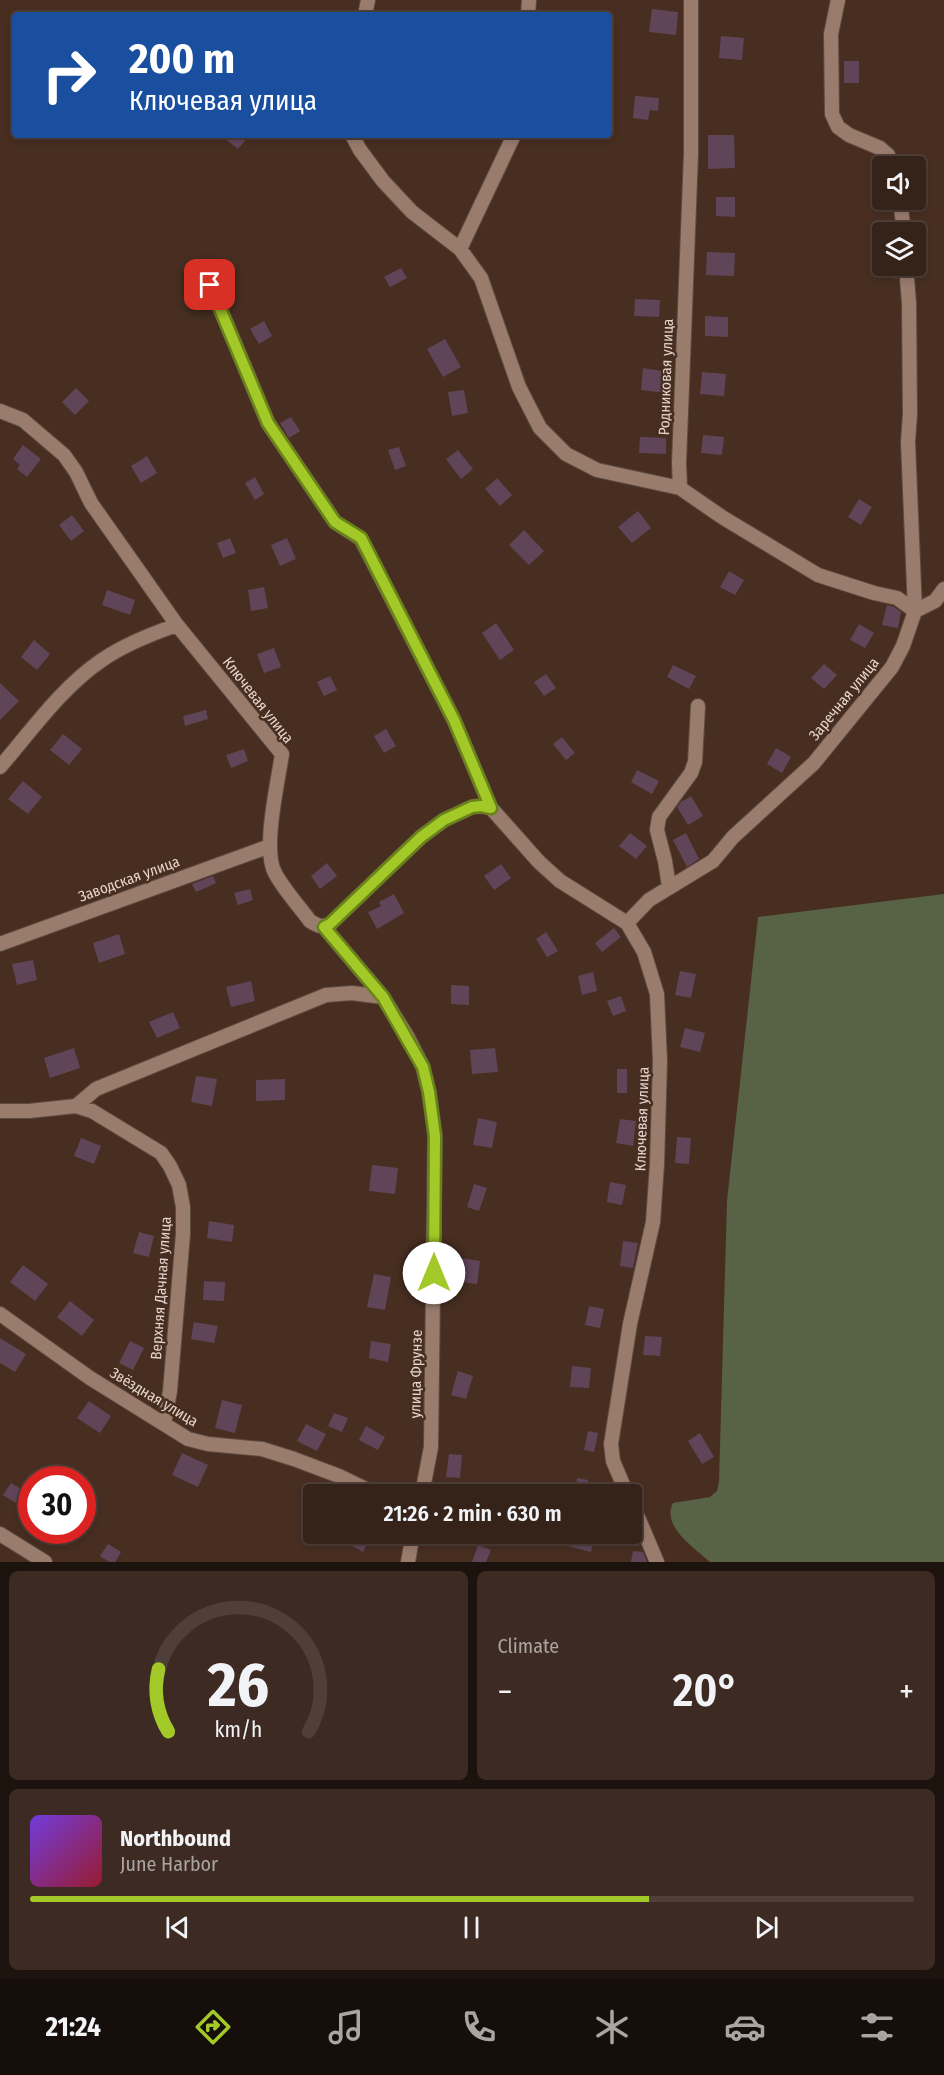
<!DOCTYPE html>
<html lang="en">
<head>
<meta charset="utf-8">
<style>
	body { margin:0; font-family:"Fira Sans Condensed",sans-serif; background:#3d2a22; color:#f1f3f6; height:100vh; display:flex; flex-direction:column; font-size:22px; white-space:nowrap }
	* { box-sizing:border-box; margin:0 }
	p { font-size:20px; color:#aaa4a2 }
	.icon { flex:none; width:33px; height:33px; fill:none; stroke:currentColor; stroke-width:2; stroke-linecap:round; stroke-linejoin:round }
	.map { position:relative; height:1562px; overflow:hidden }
	.drawer { display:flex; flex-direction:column; gap:9px; padding:9px; background:#1d130e; flex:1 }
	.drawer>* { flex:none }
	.top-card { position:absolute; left:12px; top:12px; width:600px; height:126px; border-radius:6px; box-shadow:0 3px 9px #0003,0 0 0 2px #4f3f38; background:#1a4fa0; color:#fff; overflow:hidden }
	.fabs { position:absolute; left:872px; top:156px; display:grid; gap:12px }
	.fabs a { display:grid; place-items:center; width:54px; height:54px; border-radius:6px; background:#352219; box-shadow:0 3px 9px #0003,0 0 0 2px #4f3f38; font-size:30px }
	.speed { position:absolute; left:18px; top:1466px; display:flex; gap:12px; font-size:30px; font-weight:700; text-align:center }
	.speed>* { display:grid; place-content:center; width:78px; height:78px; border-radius:50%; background:#352219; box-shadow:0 3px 9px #0003,0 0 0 2px #4f3f38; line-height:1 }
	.speed .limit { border:9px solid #d22; background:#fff; color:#111 }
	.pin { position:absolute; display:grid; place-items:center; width:51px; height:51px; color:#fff; margin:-26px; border-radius:12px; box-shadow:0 3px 9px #0006 }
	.me { position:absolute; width:66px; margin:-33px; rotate:0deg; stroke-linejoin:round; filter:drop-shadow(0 0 4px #0008) }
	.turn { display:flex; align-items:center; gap:21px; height:126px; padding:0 18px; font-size:27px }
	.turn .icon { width:78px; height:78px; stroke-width:2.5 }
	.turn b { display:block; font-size:42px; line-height:51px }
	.big { font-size:45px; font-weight:600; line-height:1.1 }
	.drawer .tile { flex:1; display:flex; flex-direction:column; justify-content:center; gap:9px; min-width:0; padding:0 21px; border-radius:9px; background:#3d2a22 }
	.drawer .dial { align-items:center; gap:0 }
	.dial svg { height:156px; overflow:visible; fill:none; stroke:#4f3f38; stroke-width:7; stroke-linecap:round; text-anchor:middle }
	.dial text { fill:#f1f3f6; stroke:none }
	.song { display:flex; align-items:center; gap:18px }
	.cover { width:72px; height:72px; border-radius:9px; background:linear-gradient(135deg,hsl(260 70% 55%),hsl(350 70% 35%)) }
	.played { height:6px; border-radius:3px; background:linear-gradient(90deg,#a2c927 70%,#4f3f38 70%) }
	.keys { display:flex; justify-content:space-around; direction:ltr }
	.heat { display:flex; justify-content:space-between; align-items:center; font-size:33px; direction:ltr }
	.drawer .tiles { flex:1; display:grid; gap:9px; grid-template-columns:1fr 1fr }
	.tile:last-child { grid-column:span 2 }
	.trip { position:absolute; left:303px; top:1484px; width:339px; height:60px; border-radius:6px; background:#352219; box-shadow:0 3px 9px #0003,0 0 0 2px #4f3f38; font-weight:600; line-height:60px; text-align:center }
	.dock { display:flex; height:96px; justify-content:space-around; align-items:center; background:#150e0a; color:#aaa4a2 }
	.dock .icon { width:42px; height:42px }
	.dock .selected { color:#a2c927 }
	.dock b { font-size:27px; color:#f1f3f6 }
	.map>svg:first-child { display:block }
</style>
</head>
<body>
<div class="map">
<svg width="944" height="1562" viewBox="0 0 944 1562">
	<rect width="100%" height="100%" fill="#472e21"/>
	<path fill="#586244" d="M944 894V1562H710C695 1548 661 1527 673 1503L710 1497 717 1491 719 1482 727 1201 758 917Z"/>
	<path fill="#604558" d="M652 9 678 12 676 35 649 32Z
		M721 36 744 38 742 60 719 58Z
		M844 61H859V83H844Z
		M635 96 659 98 658 111 650 110 648 120 633 118Z
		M220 135H250L238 149Z
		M708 135H734L735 168 708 169Z
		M716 197H735V217L716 216Z
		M707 252 735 253 734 276 706 275Z
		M880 266H897V279L878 275Z
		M401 268 407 278 390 287 384 277Z
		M635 299 660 300 659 317 634 316Z
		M705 316 728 317V337L705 336Z
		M264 321 272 336 259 344 250 329Z
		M445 339 461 367 443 377 427 349Z
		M643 368 669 372 667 393 641 390Z
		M702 372 726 374 724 396 700 394Z
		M76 388 89 401 75 415 62 402Z
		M464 390 468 413 452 416 448 392Z
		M291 417 300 431 289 438 280 423Z
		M703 435 724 437 722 455 701 453Z
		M640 437 666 438V454L639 453Z
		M23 445 41 459 27 477 17 469 20 465 13 459Z
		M399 447 406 466 395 470 388 450Z
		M458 450 473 469 461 479 446 459Z
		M147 456 157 473 141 483 131 466Z
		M255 477 264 494 255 500 245 483Z
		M497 478 512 495 500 506 485 489Z
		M859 499 872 507 861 525 848 517Z
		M638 511 651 528 632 543 618 527Z
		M72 515 84 531 71 541 59 525Z
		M524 530 544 551 529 565 509 545Z
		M230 538 236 553 223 558 217 543Z
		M287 538 296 559 280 566 271 545Z
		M729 571 744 580 735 595 720 587Z
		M264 587 268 608 251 611 248 590Z
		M107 590 135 600 130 615 102 605Z
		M887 605 894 607 901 612 898 628 882 625Z
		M496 623 514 650 500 660 482 633Z
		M859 624 874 633 865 648 850 640Z
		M34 640 50 654 37 670 21 657Z
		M274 648 281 667 264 673 257 654Z
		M824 664 837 675 824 689 811 678Z
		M673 665 696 676 689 689 667 677Z
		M546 674 556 688 544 696 534 682Z
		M330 676 337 690 324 696 317 682Z
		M0 683 19 701 0 720Z
		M206 710 208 719 185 726 183 716Z
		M386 729 396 746 384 753 374 736Z
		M63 734 82 749 69 765 50 750Z
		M562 737 575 753 566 760 553 744Z
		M776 748 791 757 782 773 767 764Z
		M244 749 248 761 231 768 226 755Z
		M637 770 659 781 652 794 631 782Z
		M23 781 42 797 28 814 8 799Z
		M691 796 703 816 688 825 677 807 681 802Z
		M630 833 647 846 636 859 619 846Z
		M686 833 699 859 687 867 673 840Z
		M327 863 337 876 320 889 311 876Z
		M501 864 511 878 494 890 484 876Z
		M213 876 216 883 196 892 192 884Z
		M250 889 253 900 238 905 234 893Z
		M394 894 404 913 377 929 368 912 381 906 379 902Z
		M614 928 621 937 602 952 595 943Z
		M546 932 558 951 547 957 536 939Z
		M119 934 125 954 99 963 93 943Z
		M33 960 37 980 17 985 12 964Z
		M680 971 696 974 691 998 675 995Z
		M593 972 597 991 582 995 578 976Z
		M251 981 255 1001 231 1007 226 987Z
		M451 985 469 986V1005L451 1004Z
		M621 996 626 1011 613 1016 607 1001Z
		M173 1012 180 1028 157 1038 149 1022Z
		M685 1028 705 1033 700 1052 680 1047Z
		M74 1048 80 1068 50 1078 44 1058Z
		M495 1048 498 1072 472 1074 470 1050Z
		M617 1069H627V1093H617Z
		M196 1076 217 1079 212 1106 191 1102Z
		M285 1079V1100L256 1101V1080Z
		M478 1118 497 1122 492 1148 473 1145Z
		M620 1119 636 1121 633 1146 616 1143Z
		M677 1137 691 1138 689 1164 675 1163Z
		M81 1138 101 1146 94 1164 74 1156Z
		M372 1165 398 1168 395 1194 369 1191Z
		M610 1182 626 1185 622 1205 607 1202Z
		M474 1184 487 1188 479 1211 467 1207Z
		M209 1221 234 1225 232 1242 207 1238Z
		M139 1232 154 1236 149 1257 133 1253Z
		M623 1241 638 1243 633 1268 620 1266Z
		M461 1258 480 1261 477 1284 458 1282Z
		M23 1265 48 1284 35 1301 10 1282Z
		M374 1274 391 1277 385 1310 367 1307Z
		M204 1281 225 1282 224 1301 203 1300Z
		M70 1301 94 1320 82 1336 57 1317Z
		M589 1306 604 1309 600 1328 585 1325Z
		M194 1322 218 1326 214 1343 191 1339Z
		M645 1336 662 1337 660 1356 643 1355Z
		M0 1338 26 1354 15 1372 0 1363Z
		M130 1341 144 1348 133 1370 119 1363Z
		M371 1341 391 1344 388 1362 369 1358Z
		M572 1366 591 1368 589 1388 570 1387Z
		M458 1371 473 1376 466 1399 451 1395Z
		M222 1400 242 1405 235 1433 215 1428Z
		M89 1401 111 1416 100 1433 77 1418Z
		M334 1413 348 1418 342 1432 328 1426Z
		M306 1424 326 1434 317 1451 297 1441Z
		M366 1426 385 1437 378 1450 359 1440Z
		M588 1431 598 1433 594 1452 584 1450Z
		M700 1433 714 1457 702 1464 688 1441Z
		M182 1453 208 1465 198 1487 172 1475Z
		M449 1454 462 1455 460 1478 446 1477Z
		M577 1478 588 1480 586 1494H575Z
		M11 1483 24 1491 16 1503 3 1495Z
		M354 1533H364L371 1537 363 1552 348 1544Z
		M570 1533H595L591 1552 568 1546Z
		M108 1544 121 1552 115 1562H109L100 1556Z
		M478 1545 491 1550 486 1562H472Z
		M633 1551 643 1552 647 1562H631Z"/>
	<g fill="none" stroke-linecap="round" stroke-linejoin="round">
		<g stroke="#604b40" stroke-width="16">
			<path id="minor" d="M691 0V154L679 463 680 488 722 517 818 575 874 593 897 598 915 611
				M838 0 831 34 832 114 838 127 849 135 880 148 888 155 892 166
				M365 15 368 0
				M528 15 529 0
				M352 135 360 150 383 181 412 212 460 249 481 278 519 387 540 428 566 454 597 470 680 488
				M900 200 904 232
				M460 249 514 135
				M210 284 268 423 335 522 361 539 454 720 491 808
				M0 411 23 420 64 455 76 472 91 503 177 625 282 754C278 782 262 850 275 873 284 890 299 906 310 921 318 926 322 928 330 924L421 837 444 820 472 807 481 806 491 808 539 862 560 881 627 923 644 952 657 994 660 1061 657 1164 653 1222 630 1324 611 1444 613 1461 627 1494
				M915 611 935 601 944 589
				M0 767C32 730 62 687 102 660 125 644 151 634 177 625
				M669 886 665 861 657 830 659 817 691 773 695 762 698 706
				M627 923 649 900 713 861 733 837 814 763 892 667 903 646 915 611 908 442 910 414 909 303 906 266
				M324 927 383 997 407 1036 423 1067 429 1092 435 1136 431 1447 422 1494
				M0 944 270 846
				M76 1106 96 1089 326 995 352 993 383 997
				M0 1111H29L76 1106 92 1111 161 1153 170 1166 179 1185 183 1207V1234L170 1391 164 1424
				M0 1314 90 1378 188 1439 208 1444 262 1449 294 1459 339 1476 376 1494
				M632 1503 657 1562
				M0 1534 45 1562
				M408 1562 413 1533"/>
		</g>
		<use href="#minor" stroke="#9a7c6d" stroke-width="14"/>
	</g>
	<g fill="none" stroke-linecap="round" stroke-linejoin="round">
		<g stroke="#698319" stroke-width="15">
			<path id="route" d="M210 285 268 423 335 522 361 538 454 720 491 808 481 806 472 807 444 820 421 837 330 924 324 927 383 997 423 1067 429 1092 435 1136 434 1273"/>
		</g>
		<use href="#route" stroke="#a2c927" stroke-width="10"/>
	</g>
	<g text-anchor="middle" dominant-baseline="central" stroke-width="5" stroke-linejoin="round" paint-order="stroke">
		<g font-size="15" fill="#e6d5cd" stroke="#472e21">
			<text transform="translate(666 377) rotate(-88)">Родниковая улица</text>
			<text transform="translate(844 699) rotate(-51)">Заречная улица</text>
			<text transform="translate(258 700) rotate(52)">Ключевая улица</text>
			<text transform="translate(129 879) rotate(-20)">Заводская улица</text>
			<text transform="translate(642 1119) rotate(-88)">Ключевая улица</text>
			<text transform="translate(161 1288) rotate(-86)">Верхняя Дачная улица</text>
			<text transform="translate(416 1374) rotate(-89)">улица Фрунзе</text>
			<text transform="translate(154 1397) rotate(31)">Звёздная улица</text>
		</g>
	</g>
</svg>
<div class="fabs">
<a><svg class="icon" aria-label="sound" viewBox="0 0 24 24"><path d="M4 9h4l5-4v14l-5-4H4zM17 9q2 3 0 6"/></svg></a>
<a><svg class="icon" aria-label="layers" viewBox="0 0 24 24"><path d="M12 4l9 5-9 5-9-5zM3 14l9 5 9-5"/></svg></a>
</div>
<div class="speed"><div class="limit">30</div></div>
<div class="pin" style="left:210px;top:285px;background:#d93025"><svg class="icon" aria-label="arrive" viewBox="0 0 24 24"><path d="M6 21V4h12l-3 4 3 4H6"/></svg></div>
<svg class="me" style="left:434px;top:1273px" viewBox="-20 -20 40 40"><circle r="19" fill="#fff"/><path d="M0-13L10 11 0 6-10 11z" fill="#a2c927"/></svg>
<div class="trip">21:26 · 2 min · 630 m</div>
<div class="top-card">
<div class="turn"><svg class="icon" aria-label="right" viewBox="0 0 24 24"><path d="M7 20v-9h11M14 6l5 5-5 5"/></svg><div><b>200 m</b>Ключевая улица</div></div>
</div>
</div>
<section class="drawer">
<div class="tiles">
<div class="tile dial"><svg viewBox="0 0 100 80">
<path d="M14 69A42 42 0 1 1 86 69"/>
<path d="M14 69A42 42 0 0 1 9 37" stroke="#a2c927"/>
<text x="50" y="56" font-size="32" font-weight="700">26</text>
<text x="50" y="72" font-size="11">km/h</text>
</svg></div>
<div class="tile"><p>Climate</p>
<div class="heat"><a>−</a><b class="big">20°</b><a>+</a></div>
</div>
<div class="tile">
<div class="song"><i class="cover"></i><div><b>Northbound</b><p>June Harbor</p></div></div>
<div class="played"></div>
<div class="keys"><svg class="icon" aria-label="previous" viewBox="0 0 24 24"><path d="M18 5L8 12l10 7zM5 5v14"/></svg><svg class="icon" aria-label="pause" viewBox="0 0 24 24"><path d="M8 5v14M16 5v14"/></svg><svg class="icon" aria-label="next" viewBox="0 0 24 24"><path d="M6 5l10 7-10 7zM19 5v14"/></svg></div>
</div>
</div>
</section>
<nav class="dock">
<b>21:24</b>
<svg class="icon selected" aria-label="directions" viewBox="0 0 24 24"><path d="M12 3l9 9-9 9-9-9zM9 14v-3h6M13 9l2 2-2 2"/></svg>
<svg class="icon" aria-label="music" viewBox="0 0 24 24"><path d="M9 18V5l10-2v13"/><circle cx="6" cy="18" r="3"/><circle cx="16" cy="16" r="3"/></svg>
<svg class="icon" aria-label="phone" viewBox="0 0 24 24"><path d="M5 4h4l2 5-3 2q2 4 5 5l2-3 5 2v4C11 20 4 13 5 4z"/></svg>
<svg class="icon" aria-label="climate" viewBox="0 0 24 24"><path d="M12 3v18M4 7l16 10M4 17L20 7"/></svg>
<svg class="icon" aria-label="car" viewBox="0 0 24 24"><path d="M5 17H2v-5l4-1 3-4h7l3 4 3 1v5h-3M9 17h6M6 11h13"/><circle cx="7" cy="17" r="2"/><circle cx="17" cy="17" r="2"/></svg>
<svg class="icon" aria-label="filters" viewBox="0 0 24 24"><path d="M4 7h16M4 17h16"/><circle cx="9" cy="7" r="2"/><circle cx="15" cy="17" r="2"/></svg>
</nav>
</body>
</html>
